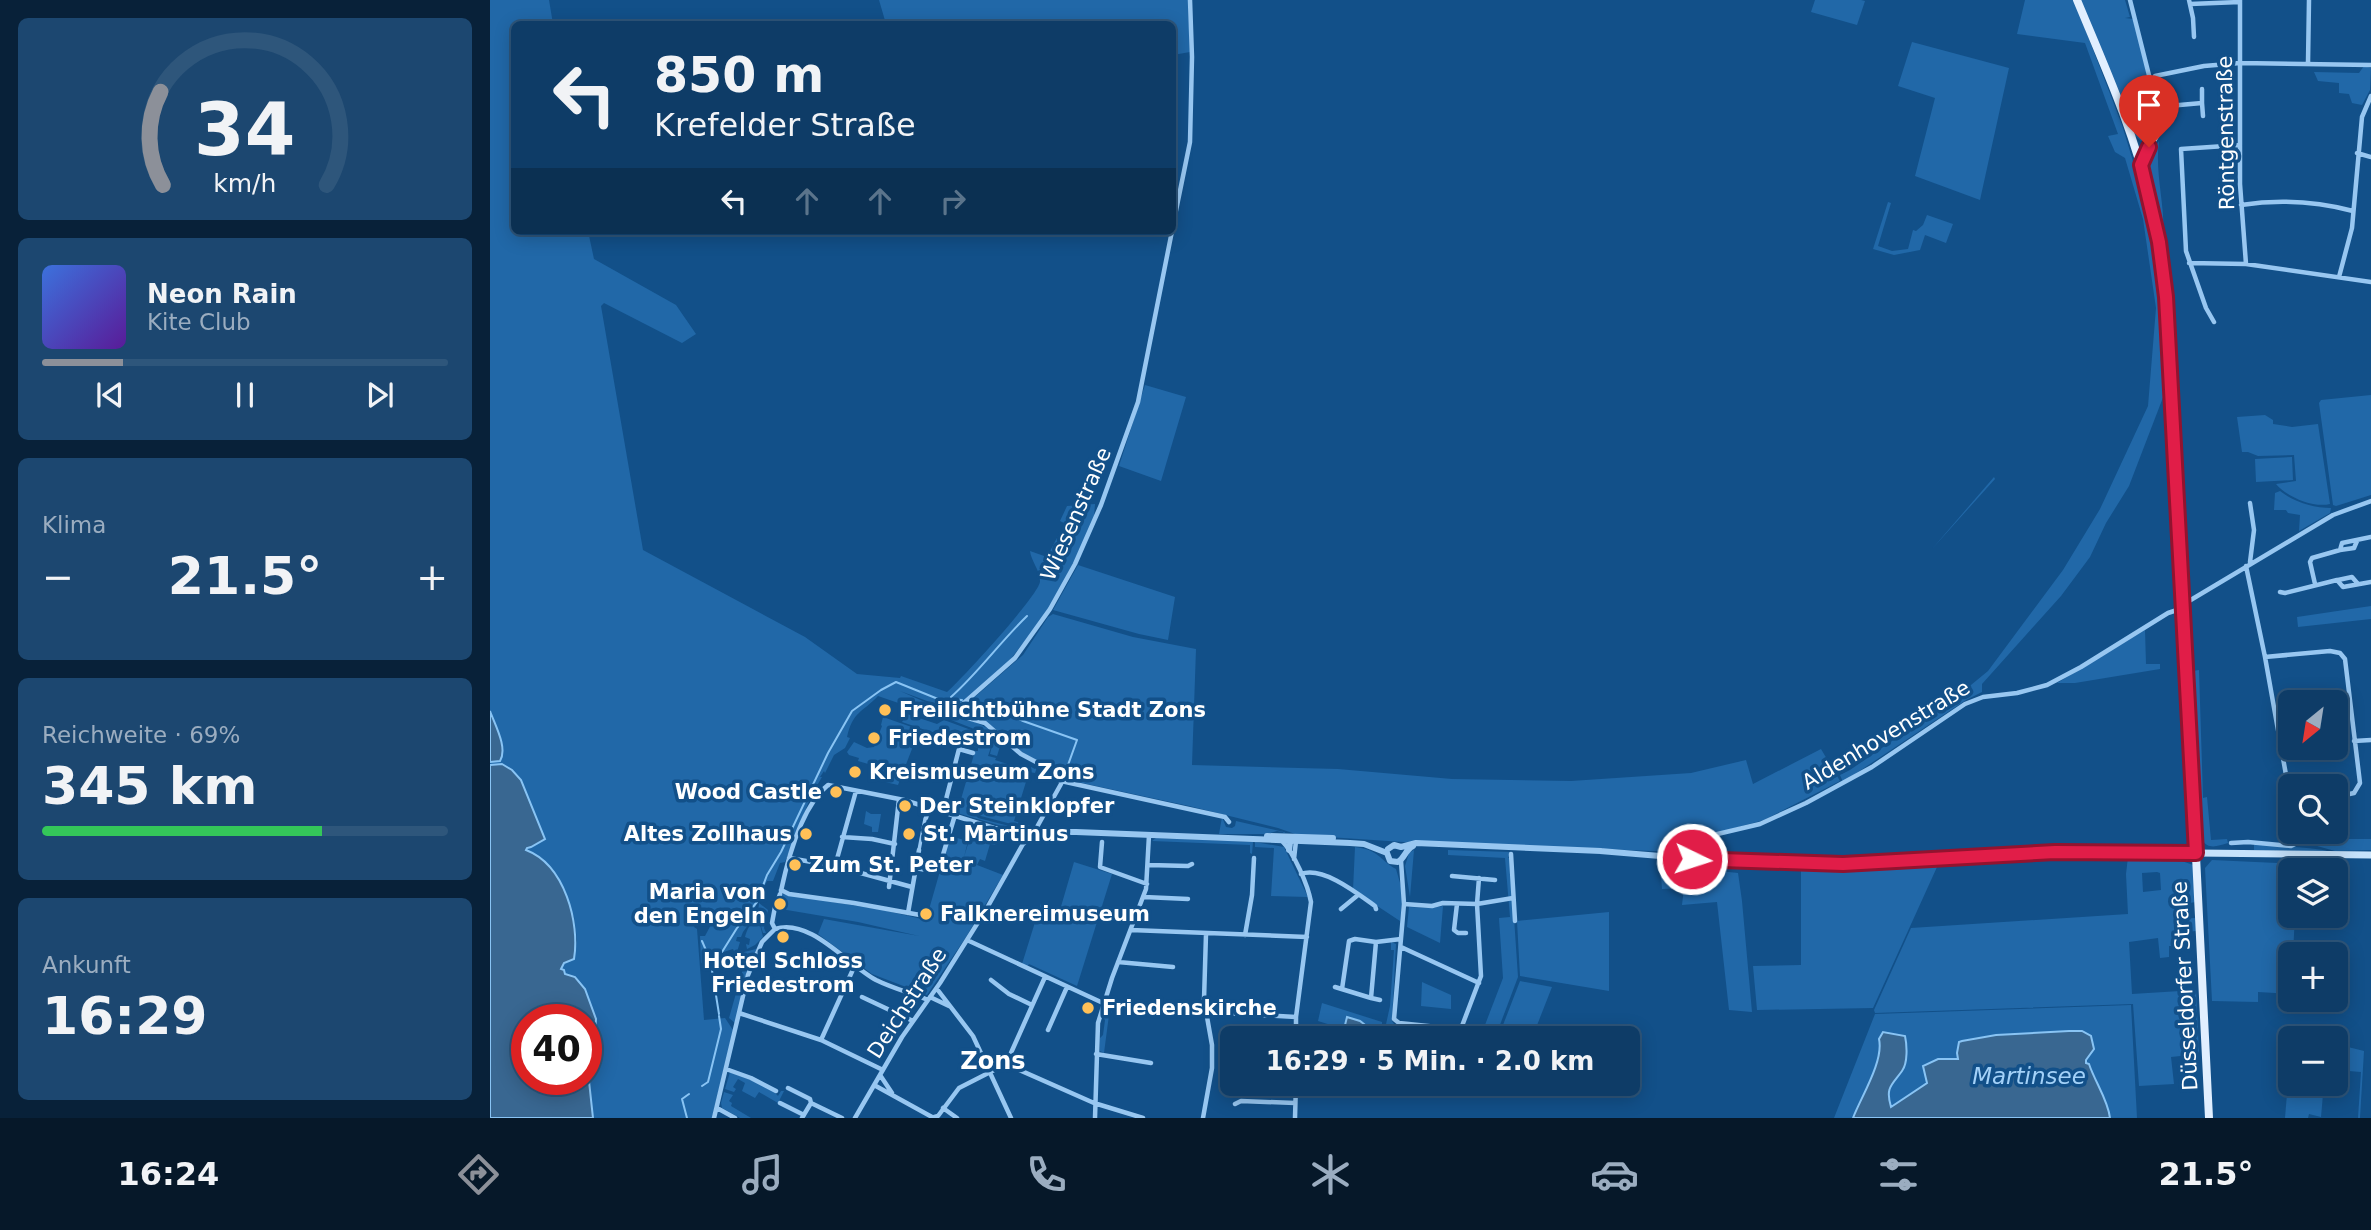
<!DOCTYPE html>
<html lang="de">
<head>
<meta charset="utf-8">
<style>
	body { margin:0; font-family:"DejaVu Sans",sans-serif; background:#1c4770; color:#f1f3f6; height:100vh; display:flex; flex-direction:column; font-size:26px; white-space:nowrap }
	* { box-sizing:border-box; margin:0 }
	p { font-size:23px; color:#9badc0 }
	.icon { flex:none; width:38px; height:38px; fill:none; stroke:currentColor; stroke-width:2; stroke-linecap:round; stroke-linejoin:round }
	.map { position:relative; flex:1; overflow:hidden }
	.drawer { display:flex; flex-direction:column; gap:18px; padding:18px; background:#082139; width:490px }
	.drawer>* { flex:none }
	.banner { position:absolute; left:21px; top:21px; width:665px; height:214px; border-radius:10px; box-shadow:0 4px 18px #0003,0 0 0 2px #2e567b; background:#0e3c67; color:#f1f3f6; overflow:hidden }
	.needle { width:46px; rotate:210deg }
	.fabs { position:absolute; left:1788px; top:690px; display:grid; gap:14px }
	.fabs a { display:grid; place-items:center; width:70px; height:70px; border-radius:10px; background:#0e3c67; box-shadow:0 4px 18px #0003,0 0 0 2px #2e567b; font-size:35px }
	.speed { position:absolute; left:21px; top:1004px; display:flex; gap:14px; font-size:35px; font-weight:700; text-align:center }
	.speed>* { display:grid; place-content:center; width:91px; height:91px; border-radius:50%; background:#0e3c67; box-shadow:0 4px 18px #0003,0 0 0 2px #2e567b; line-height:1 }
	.speed .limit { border:10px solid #d22; background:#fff; color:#111 }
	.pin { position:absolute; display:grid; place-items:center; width:60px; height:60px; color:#fff; margin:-72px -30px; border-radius:50% 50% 50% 0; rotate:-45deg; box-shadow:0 0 7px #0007 }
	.pin .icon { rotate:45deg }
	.me { position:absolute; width:77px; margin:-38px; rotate:94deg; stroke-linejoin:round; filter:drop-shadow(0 0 5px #0008) }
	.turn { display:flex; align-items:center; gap:24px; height:147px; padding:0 28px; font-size:32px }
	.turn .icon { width:91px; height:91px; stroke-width:2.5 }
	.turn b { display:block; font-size:49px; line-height:60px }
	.lanes { display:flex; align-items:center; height:66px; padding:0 28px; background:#0003; justify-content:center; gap:35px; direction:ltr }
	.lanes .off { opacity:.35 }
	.big { font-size:52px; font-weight:700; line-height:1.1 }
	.drawer .card { flex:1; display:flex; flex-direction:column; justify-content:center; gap:10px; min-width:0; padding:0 24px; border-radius:10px; background:#1c4770 }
	.drawer .dial { align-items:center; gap:0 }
	.dial svg { height:182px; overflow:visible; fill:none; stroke:#2e567b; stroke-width:7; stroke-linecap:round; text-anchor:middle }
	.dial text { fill:#f1f3f6; stroke:none }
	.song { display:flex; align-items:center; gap:21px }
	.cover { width:84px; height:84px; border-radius:10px; background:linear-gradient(135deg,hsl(220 70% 55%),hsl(270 70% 35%)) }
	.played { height:7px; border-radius:4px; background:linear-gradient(90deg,#8c9099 20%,#2e567b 20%) }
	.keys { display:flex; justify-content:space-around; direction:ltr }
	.heat { display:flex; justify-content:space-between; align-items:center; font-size:38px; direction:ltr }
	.charge { height:10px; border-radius:5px; background:linear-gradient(90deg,#34c759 69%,#2e567b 0) }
	.trip { position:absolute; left:730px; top:1026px; width:420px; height:70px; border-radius:10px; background:#0e3c67; box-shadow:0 4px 18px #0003,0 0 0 2px #2e567b; font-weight:700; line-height:70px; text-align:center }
	.tab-bar { display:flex; height:112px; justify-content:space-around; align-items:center; background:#061829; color:#9badc0 }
	.tab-bar .icon { width:49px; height:49px }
	.tab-bar .current { color:#8c9099 }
	.tab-bar b { font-size:32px; color:#f1f3f6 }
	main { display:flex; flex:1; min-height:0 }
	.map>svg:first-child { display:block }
</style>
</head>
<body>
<main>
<section class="drawer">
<div class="card dial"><svg viewBox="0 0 100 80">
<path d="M14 69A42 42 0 1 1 86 69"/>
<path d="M14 69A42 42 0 0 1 13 28" stroke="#8c9099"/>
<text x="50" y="56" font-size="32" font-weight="700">34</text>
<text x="50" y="72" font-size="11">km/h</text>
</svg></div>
<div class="card">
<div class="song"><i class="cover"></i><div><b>Neon Rain</b><p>Kite Club</p></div></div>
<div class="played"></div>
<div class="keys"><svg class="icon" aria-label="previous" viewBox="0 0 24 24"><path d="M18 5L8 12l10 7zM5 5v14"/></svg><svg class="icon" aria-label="pause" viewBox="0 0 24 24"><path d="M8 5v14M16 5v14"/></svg><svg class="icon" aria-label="next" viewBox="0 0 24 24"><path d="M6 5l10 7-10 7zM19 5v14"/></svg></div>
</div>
<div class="card"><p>Klima</p>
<div class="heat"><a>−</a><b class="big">21.5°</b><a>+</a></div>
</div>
<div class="card"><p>Reichweite · 69%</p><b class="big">345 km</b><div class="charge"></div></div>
<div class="card"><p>Ankunft</p><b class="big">16:29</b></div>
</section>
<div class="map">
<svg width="1881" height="1118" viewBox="0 0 1881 1118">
	<rect width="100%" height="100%" fill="#125089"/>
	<path fill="#2168a8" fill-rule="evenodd" d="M0 0H59L63 24H24V231H98L104 259 186 305 206 334 192 343 114 303 111 306 153 550 315 637 367 674 410 678 411 676 457 692C471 680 551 593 550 581 550 570 541 561 540 551L557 557 570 532 576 535 580 526 570 521 577 506 605 504 604 518 592 545 560 609 520 660 479 702 533 655 558 617 563 614 643 637 706 649 702 765 848 769 962 779 1081 781 1201 773 1256 760 1263 784 1331 749 1350 781 1274 820 1215 836 1190 852 913 842 808 835 788 828 699 806 578 780 535 754 494 722 410 691 455 711V715L452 718 388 696C372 713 363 711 357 737L360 738 355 748 344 755 335 773 334 771 330 777H332L321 796 295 862 290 863 283 881H277L266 903 264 917 253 932 251 937H247L246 941 250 942 247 952 245 953 243 949 224 955 225 960 211 963 210 936H215L224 919 210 910 204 927 207 929 214 1020 235 1018 243 1030 222 1118H103L99 1081 102 1077 106 1040 71 969 74 963 84 959 87 940 84 917 36 850V848H41L54 839 41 808 4 765H0V762L10 761C18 748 5 725 0 712Z
		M389 0H698L700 52 683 55 682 24H396Z
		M1325 0H1371L1375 1 1367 25 1321 12Z
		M1535 0H1584L1632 125 1659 214 1665 238 1672 295 1677 387 1639 486 1616 523 1600 557 1571 596 1492 684V692L1476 700 1353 782 1350 775 1360 770 1470 694 1498 671 1573 570 1610 509 1658 406 1666 308 1653 219 1635 158 1625 152 1618 136 1628 134 1595 43 1527 34Z
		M1590 0H1635L1640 17 1635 18 1643 19 1659 82 1656 87 1661 89 1665 106 1666 129 1661 137 1651 141 1644 135Z
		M1422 42 1519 68 1490 200 1425 176 1445 98 1408 86Z
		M1874 66 1881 68 1880 90 1872 105 1862 103 1859 94 1849 93V83L1828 81 1824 72 1869 73Z
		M1669 141C1664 177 1678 212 1672 248L1656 170V162Z
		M1398 202 1401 203 1388 246 1402 251 1418 249 1423 230 1426 231 1433 225 1437 215 1463 224 1456 243 1435 235 1430 250 1404 255 1383 249Z
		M655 385 696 397 671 481 629 466Z
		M1881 395V495L1846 506 1843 505 1829 403 1831 400Z
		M1775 415 1783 420V424L1802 427 1828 424 1840 504C1823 508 1797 497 1786 484L1806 481 1804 455 1768 456 1758 452H1752L1747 417Z
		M1802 457 1803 480 1766 482 1765 459Z
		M1504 477 1505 479 1442 549Z
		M1790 491C1804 502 1824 508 1841 508L1840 513 1809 531 1810 515 1798 513 1796 510H1784L1785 493Z
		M588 565 685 597 678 640 649 634 563 610Z
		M1881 606V619L1808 627 1807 617Z
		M1655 630 1656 664H1670V669L1585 683H1567Z
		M1709 670 1713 798 1717 797 1721 840 1737 839 1738 843C1727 846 1719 850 1712 840L1703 671Z
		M417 714 447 724 454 720 492 734 501 747 498 756 506 758 505 760 539 771 541 767 545 769 547 767 545 773 539 772 524 821 544 827 541 829 487 815 482 811 488 818 539 831 525 830 467 813 485 751H488V748L412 722Z
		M467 716C487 722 500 727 515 742L511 743 507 756 500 754 502 746 492 732 456 718Z
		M393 717 453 738 452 740 442 736 441 739 433 734 427 736 408 785 395 782 397 774 384 773 385 766 368 761 369 758 359 755 357 752 364 742 377 748 384 747 392 726 391 725Z
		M376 811 381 814H391L388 832H382V827L374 824Z
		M732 817 736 827 742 828 745 826 746 821 798 833 787 831 777 834H729Z
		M484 825 487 826 485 831 490 834V838L495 841 501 840 503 833 511 835 505 845 500 844 495 861 490 859 487 865 513 875 476 937 437 995 382 974 328 934 334 919 429 936 368 922 291 909 292 894 393 910 436 920 460 836 478 841 474 857Z
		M666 838 763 842 762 854 760 853V845L662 841Z
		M1809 839H1881V850L1845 851 1827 846 1810 845Z
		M765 842 794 847 818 897 781 896 784 848 765 847Z
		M1764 844C1790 847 1817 846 1843 852L1764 850Z
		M865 847C890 850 888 859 906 869L913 893 910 921 863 890Z
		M924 850 920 897 915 866 919 853Z
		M958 850 1021 852 1018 858H1020L1028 977 1005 1038H990L1013 978 1009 918 1020 917 1015 858 958 855Z
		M1638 857 1689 860 1703 865 1706 902 1686 905V919L1706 918V931L1685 933 1686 946H1679V957L1670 958 1668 938 1639 942 1642 994 1706 990 1709 1054 1681 1057 1684 1084 1649 1086 1643 1004 1385 1013 1384 1010 1421 928 1638 914 1636 874ZM1667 872 1670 873 1671 890 1653 892 1652 873Z
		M1722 860 1809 864 1808 870H1801V915H1805L1803 954H1801V994L1768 992V1002L1722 1001 1715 868Z
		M584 862 622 874 587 986 539 964 537 967 532 964 551 903 570 910Z
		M1170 862 1196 864 1201 868 1248 873 1252 901 1262 1012 1239 1010 1227 902 1192 905 1194 888 1172 889Z
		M1447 867 1383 1008 1267 1010 1263 966 1311 965V871Z
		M269 903 278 910 274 928 276 933H273L268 916 273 937 265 945 257 949 256 944 259 945 260 939 255 937C259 921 268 921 269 903Z
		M953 906 950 943 917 927 919 907 942 908Z
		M1119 912V991L1030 976 1027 921Z
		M901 942 906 944 902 1021 907 1028 902 1038H893L900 1006 904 950H901Z
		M266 949V950L245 1023 239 1018 256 958 253 956 254 952Z
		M1030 981 1062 987 1042 1038H1008Z
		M932 982 961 995V1009L931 1006Z
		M832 1003 892 1022V1025L896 1027 891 1038H882L828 1021Z
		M1641 1005 1647 1118H1344L1385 1014Z
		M616 1008 622 1009 621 1014 619 1015 614 1053 610 1051V1038L613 1035 615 1020 612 1016Z
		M1846 1044 1874 1051 1870 1118H1868L1871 1072 1846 1070Z
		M1801 1045V1083H1834L1831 1117 1819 1114 1818 1118H1795Z
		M240 1072 280 1088 288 1096 291 1091H294L288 1103 269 1092 265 1098 252 1091 255 1083 248 1079 243 1087 246 1089 244 1092 235 1089Z
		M234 1092 243 1095 239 1101 242 1103 241 1106 261 1118H250L232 1108 231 1103Z"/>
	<path fill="#396791" stroke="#89c4f4" stroke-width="2" fill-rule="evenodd" d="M0 711C5 725 18 748 10 761L0 762Z
		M12 764 22 770 31 780 55 839 41 847 37 848 36 850C75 865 90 923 84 959L74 963 71 969 74 970 75 974 85 977 95 989 106 1019 103 1066 99 1081 103 1118H0V765ZM37 1020H96V1080H37Z
		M857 1017 870 1021 879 1028 888 1026 890 1033 888 1036 855 1025Z
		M1579 1031H1592L1601 1036 1604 1049 1596 1060V1063L1599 1064C1605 1082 1618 1100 1620 1118H1363C1371 1097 1394 1061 1389 1039L1393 1032 1415 1036C1417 1045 1418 1063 1412 1071 1402 1085 1395 1087 1401 1107L1437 1083 1433 1066 1448 1059H1468L1467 1053 1469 1042 1472 1041 1506 1035Z"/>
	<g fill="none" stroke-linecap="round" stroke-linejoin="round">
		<path stroke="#89c4f4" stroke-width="2" d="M461 697C489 672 510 642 537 616
			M476 703 483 707 504 706 533 721 587 740 578 765
			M250 923 267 902 277 875 291 852 338 753 362 711 391 690 406 682 453 701 459 699 472 700
			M248 927 249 924
			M212 941 221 962
			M221 959 232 952 247 928
			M221 964 229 1014
			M212 1086 218 1082 231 1029 229 1016
			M197 1118 192 1099 199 1094"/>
		<path stroke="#98c7f1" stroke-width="3.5" d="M429 850 435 819"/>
		<path stroke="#98c7f1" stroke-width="4.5" d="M1640 0 1667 107 1669 126 1666 135
			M1699 0 1703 18 1704 37
			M1750 0V184L1756 264
			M1700 4 1750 2
			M1818 63 1819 0
			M1665 76 1714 66 1750 63 1881 65
			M1712 89V103
			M1667 107 1712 103 1713 116
			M1867 153 1881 157
			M1751 205C1790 199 1825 201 1863 211
			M682 230 700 142 702 57 700 0
			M1699 263 1756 264 1881 282
			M1849 277 1862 228 1872 117 1881 96
			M1724 322 1716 308 1696 251 1691 149 1750 145
			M1760 503 1764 530 1760 562
			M1850 550 1864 548 1867 541
			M1756 566 1775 657 1801 803
			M1848 580 1862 577 1868 584
			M1825 584 1820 562 1822 558 1850 550 1852 543 1881 537
			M1790 592 1795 593 1847 580 1853 587 1881 582
			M1694 604 1843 515 1881 501
			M1775 657 1840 651 1850 653 1855 659 1870 783 1864 793 1846 797
			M1864 741 1881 740
			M571 781 735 817 739 822
			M453 811 469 749 483 753
			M436 818 439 807
			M352 837 382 839 405 844
			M792 841C804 853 818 885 821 902L806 1017V1038
			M612 842 610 867 657 884
			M1741 843 1758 842 1801 846 1807 843 1806 831
			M1021 854 1025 921
			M1207 855 1211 842 1219 836 1270 824 1316 803 1382 767 1475 704 1493 697 1527 693 1557 685 1591 667 1678 613 1693 608
			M299 858 345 866 422 887
			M804 859 806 841
			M911 861 914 904 904 1019 909 1023 967 1029 972 1026 991 976 987 904 989 878
			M659 865 698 866 702 864
			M345 866 366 791
			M426 868 441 871 452 858 465 815
			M811 874C833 866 867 893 885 906L886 909
			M962 876 1005 880
			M399 887 409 799
			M291 890 299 894 364 903 430 915
			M291 891C298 858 311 807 338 785L414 800 504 828 541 835
			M654 897 698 899
			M914 904 942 906 953 903 987 904 1023 898
			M967 904 964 930 968 933H976
			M286 906 290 894
			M285 907 282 923 285 929
			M851 909 868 895
			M418 913 429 850
			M285 929C320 917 358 965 386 980 402 988 421 993 438 1000
			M641 930 817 937
			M755 935 762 895 764 858
			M477 940 613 1003 664 1009 806 1017
			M886 942 911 939
			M911 947 989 983
			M628 962 683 967
			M501 980 519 994 542 1005
			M845 987 881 998 886 942 865 939 859 941 852 989
			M447 989 483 1036 521 1118
			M372 997 423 1021
			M440 997 459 1006
			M881 998 890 1000
			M249 1013 331 1040 393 1070
			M558 1030 577 987
			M331 1040 365 965
			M606 1054 661 1063
			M516 1064 604 1103 653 1118
			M516 1064 555 977
			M236 1069 261 1078 286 1091
			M390 1075 402 1093
			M384 1085 442 1117
			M298 1088 320 1099 321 1103
			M290 1103 314 1115
			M745 1104 751 1101 805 1103
			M227 1108 245 1118
			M453 1108 467 1118
			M224 1118 258 975 272 942 285 929
			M312 1118 321 1103 352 1118
			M365 1118 412 1037 450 983 497 908 533 844 542 836 571 784V779L561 770 531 754 495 723 468 715 467 709 525 658 560 609 585 564 611 505 648 402 682 231
			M441 1118 448 1116 469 1088 516 1064
			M605 1118 608 1023 622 978 656 889 659 835
			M713 1118 722 1068V1045L714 1000 716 934
			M805 1118 806 1083"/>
		<path stroke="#98c7f1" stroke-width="6" d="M542 836 561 832H586L860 843 874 844 897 853
			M777 836 843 838
			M898 849 904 845 911 847 926 843 1111 851
			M799 850 800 843 804 839
			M1110 851 1242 862 1327 865 1565 852 1706 853
			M897 853 900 861 908 862C915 858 915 850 923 846
			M1178 853 1223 856"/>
		<path stroke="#c6e2fb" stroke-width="7" d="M1706 853 1881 855"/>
		<path stroke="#e1efff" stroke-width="8" d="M1587 0C1614 65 1644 131 1660 201 1676 270 1680 341 1684 413L1719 1118
			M1651 164 1654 154 1665 136"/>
	</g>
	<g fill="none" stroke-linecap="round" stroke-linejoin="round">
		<g stroke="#92132f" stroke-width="18">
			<path id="route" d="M1202 859 1353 864 1565 852 1706 853 1676 297 1669 242 1651 165 1659 147"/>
		</g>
		<use href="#route" stroke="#e11d48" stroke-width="12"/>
	</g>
	<g fill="#ffc057" stroke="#125089" stroke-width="2.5">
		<circle cx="395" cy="710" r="7"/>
		<circle cx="384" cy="738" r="7"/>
		<circle cx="365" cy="772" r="7"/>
		<circle cx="346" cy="792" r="7"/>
		<circle cx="415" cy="806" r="7"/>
		<circle cx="316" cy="834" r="7"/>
		<circle cx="419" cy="834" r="7"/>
		<circle cx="305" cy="865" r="7"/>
		<circle cx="290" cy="904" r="7"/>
		<circle cx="436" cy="914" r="7"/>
		<circle cx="293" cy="937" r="7"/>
		<circle cx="598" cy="1008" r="7"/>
	</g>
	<g text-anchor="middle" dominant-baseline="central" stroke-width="7" stroke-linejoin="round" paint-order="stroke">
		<g font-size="21" fill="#fff" stroke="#125089">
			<text transform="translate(1736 133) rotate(-91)">Röntgenstraße</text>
			<text transform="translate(586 514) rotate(-66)">Wiesenstraße</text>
			<text transform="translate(1396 735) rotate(-31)">Aldenhovenstraße</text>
			<text transform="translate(1695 986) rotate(-93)">Düsseldorfer Straße</text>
			<text transform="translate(417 1003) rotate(-57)">Deichstraße</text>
		</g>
		<g font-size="21" font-weight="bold" fill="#fff" stroke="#125089" text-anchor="start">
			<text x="409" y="710">Freilichtbühne Stadt Zons</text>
			<text x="398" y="738">Friedestrom</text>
			<text x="379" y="772">Kreismuseum Zons</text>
			<text x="332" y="792" text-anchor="end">Wood Castle</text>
			<text x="429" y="806">Der Steinklopfer</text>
			<text x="302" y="834" text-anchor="end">Altes Zollhaus</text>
			<text x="433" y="834">St. Martinus</text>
			<text x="319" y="865">Zum St. Peter</text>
			<text x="276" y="892" text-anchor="end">Maria von<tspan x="276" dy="24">den Engeln</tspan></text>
			<text x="450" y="914">Falknereimuseum</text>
			<text x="293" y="961" text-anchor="middle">Hotel Schloss<tspan x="293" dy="24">Friedestrom</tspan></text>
			<text x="612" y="1008">Friedenskirche</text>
		</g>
		<g font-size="23" font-style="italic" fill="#a3d1f8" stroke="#125089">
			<text x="1539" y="1076">Martinsee</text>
		</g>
		<g font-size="24" font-weight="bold" fill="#fff" stroke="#125089">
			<text x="503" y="1061">Zons</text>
		</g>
	</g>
</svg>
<div class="fabs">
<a><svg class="needle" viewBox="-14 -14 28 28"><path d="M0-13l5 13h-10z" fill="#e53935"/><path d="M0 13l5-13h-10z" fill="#9badc0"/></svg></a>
<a><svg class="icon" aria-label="search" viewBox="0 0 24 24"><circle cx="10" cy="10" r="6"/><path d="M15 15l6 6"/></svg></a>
<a><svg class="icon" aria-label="layers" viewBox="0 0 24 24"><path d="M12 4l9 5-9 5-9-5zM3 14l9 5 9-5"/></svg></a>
<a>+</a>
<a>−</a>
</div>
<div class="speed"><div class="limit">40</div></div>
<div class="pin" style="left:1659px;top:147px;background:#d93025"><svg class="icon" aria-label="arrive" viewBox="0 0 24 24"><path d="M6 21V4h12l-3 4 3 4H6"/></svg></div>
<svg class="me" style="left:1202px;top:859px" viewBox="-20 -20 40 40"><circle r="17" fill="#e11d48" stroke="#fff" stroke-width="3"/><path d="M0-11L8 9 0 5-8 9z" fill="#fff"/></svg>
<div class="trip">16:29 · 5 Min. · 2.0 km</div>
<div class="banner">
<div class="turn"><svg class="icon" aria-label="left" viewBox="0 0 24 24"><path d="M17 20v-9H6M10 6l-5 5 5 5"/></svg><div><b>850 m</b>Krefelder Straße</div></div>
<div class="lanes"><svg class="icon" aria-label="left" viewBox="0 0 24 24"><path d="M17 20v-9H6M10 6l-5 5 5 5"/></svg><svg class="icon off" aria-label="ahead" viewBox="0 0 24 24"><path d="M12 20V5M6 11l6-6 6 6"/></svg><svg class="icon off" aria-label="ahead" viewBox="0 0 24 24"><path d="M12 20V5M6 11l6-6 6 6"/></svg><svg class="icon off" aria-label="right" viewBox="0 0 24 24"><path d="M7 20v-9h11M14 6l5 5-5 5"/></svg></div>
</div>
</div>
</main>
<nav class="tab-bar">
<b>16:24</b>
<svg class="icon current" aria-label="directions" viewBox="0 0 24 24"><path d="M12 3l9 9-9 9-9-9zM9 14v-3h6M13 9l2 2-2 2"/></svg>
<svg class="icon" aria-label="music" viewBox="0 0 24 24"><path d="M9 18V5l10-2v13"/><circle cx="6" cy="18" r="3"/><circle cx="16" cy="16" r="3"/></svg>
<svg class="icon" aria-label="phone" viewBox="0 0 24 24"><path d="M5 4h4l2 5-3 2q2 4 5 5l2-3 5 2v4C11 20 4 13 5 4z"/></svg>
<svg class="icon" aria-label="climate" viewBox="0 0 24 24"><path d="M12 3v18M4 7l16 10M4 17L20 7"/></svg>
<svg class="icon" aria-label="car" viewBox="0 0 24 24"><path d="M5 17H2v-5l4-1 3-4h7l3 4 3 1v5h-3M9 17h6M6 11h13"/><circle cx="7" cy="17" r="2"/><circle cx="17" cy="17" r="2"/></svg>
<svg class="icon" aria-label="filters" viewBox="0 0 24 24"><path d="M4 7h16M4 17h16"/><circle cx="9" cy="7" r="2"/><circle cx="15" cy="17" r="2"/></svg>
<b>21.5°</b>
</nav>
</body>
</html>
